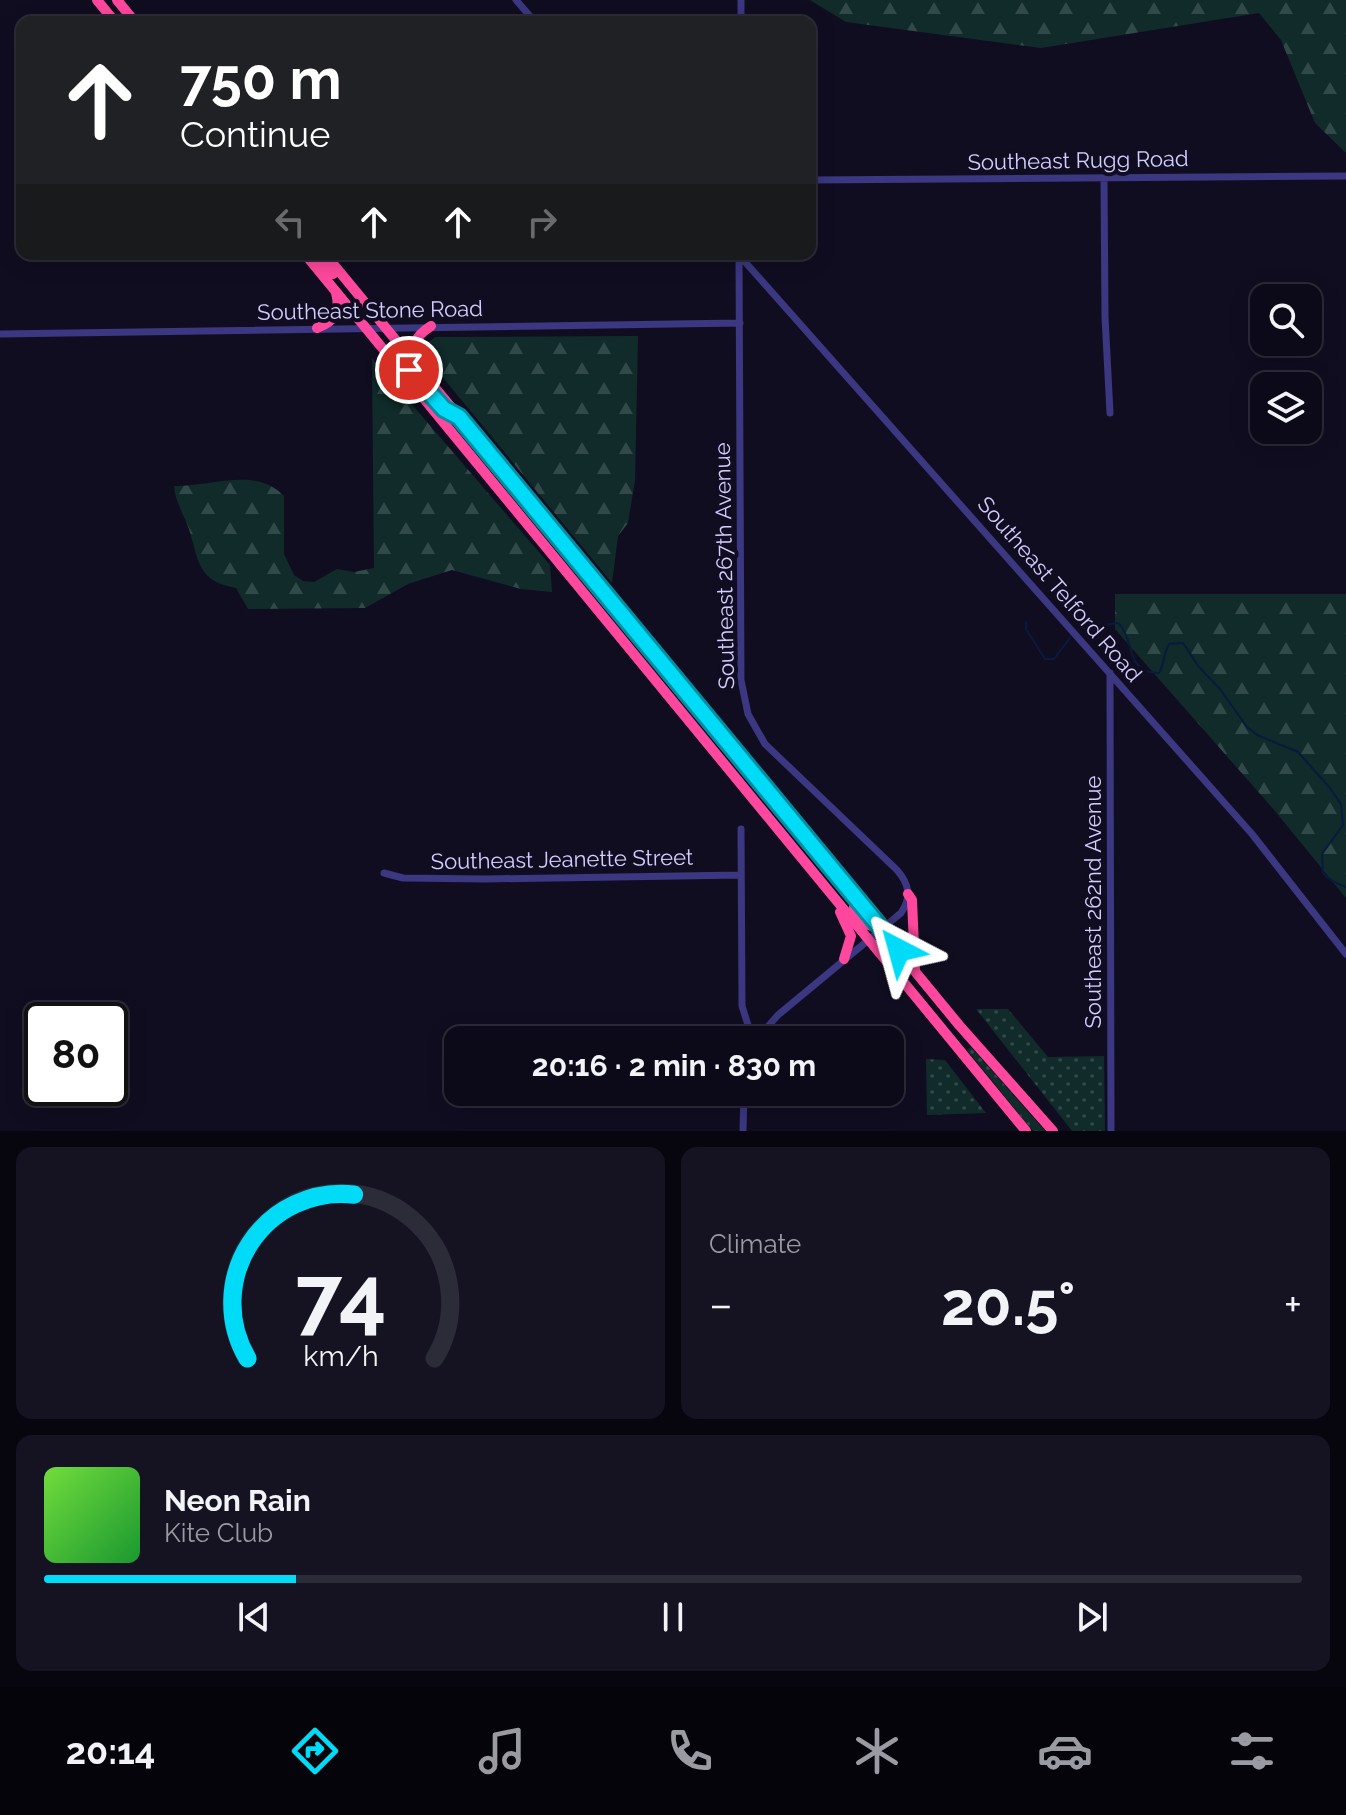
<!DOCTYPE html>
<html lang="en">
<head>
<meta charset="utf-8">
<style>
	body { margin:0; font-family:Raleway,sans-serif; background:#151322; color:#f1f3f6; height:100vh; display:flex; flex-direction:column; font-size:30px; white-space:nowrap }
	* { box-sizing:border-box; margin:0 }
	p { font-size:26px; color:#9a9aa2 }
	.icon { flex:none; width:44px; height:44px; fill:none; stroke:currentColor; stroke-width:2; stroke-linecap:round; stroke-linejoin:round }
	.map { position:relative; height:1131px; overflow:hidden }
	.side { display:flex; flex-direction:column; gap:16px; padding:16px; background:#07060e; flex:1 }
	.side>* { flex:none }
	.guide { position:absolute; left:16px; top:16px; width:800px; height:244px; border-radius:16px; box-shadow:0 4px 20px #0003,0 0 0 2px #2c2b38; background:#202124; color:#fff; overflow:hidden }
	.tools { position:absolute; left:1250px; top:284px; display:grid; gap:16px }
	.tools a { display:grid; place-items:center; width:72px; height:72px; border-radius:16px; background:#0c0a19; box-shadow:0 4px 20px #0003,0 0 0 2px #2c2b38; font-size:40px }
	.speed { position:absolute; left:24px; top:1002px; display:flex; gap:16px; font-size:40px; font-weight:700; text-align:center }
	.speed>* { display:grid; place-content:center; width:104px; height:104px; border-radius:50%; background:#0c0a19; box-shadow:0 4px 20px #0003,0 0 0 2px #2c2b38; line-height:1 }
	.speed .limit { border:4px solid #111; border-radius:12px; background:#fff; color:#111 }
	.pin { position:absolute; display:grid; place-items:center; width:68px; height:68px; color:#fff; margin:-34px; border:4px solid #fff; border-radius:50%; box-shadow:0 2px 8px #0007 }
	.me { position:absolute; width:88px; margin:-44px; rotate:321deg; stroke-linejoin:round; filter:drop-shadow(0 0 6px #0008) }
	.turn { display:flex; align-items:center; gap:28px; height:168px; padding:0 32px; font-size:36px }
	.turn .icon { width:104px; height:104px; stroke-width:2.5 }
	.turn b { display:block; font-size:56px; line-height:68px }
	.lanes { display:flex; align-items:center; height:76px; padding:0 32px; background:#0003; justify-content:center; gap:40px; direction:ltr }
	.lanes .off { opacity:.35 }
	.big { font-size:60px; font-weight:700; line-height:1.1 }
	.side .widget { flex:1; display:flex; flex-direction:column; justify-content:center; gap:12px; min-width:0; padding:0 28px; border-radius:16px; background:#151322 }
	.side .dial { align-items:center; gap:0 }
	.dial svg { height:208px; overflow:visible; fill:none; stroke:#2c2b38; stroke-width:7; stroke-linecap:round; text-anchor:middle }
	.dial text { fill:#f1f3f6; stroke:none }
	.song { display:flex; align-items:center; gap:24px }
	.cover { width:96px; height:96px; border-radius:12px; background:linear-gradient(135deg,hsl(100 70% 55%),hsl(130 70% 35%)) }
	.played { height:8px; border-radius:4px; background:linear-gradient(90deg,#00dbf8 20%,#2c2b38 20%) }
	.keys { display:flex; justify-content:space-around; direction:ltr }
	.heat { display:flex; justify-content:space-between; align-items:center; font-size:44px; direction:ltr }
	.side .tiles { flex:1; display:grid; gap:16px; grid-template-columns:1fr 1fr }
	.widget:last-child { grid-column:span 2 }
	.trip { position:absolute; left:444px; top:1026px; width:460px; height:80px; border-radius:16px; background:#0c0a19; box-shadow:0 4px 20px #0003,0 0 0 2px #2c2b38; font-weight:700; line-height:80px; text-align:center }
	.tabs { display:flex; height:128px; justify-content:space-around; align-items:center; background:#05040a; color:#9a9aa2 }
	.tabs .icon { width:56px; height:56px }
	.tabs .current { color:#00dbf8 }
	.tabs b { font-size:36px; color:#f1f3f6 }
	.map>svg:first-child { display:block }
</style>
</head>
<body>
<div class="map">
<svg width="1346" height="1131" viewBox="0 0 1346 1131">
	<defs>
		<pattern id="grass-dots" width="8" height="8" patternUnits="userSpaceOnUse" patternTransform="scale(2)"><rect width="8" height="8" fill="#102b2a"/><path d="M2 2h.1M6 6h.1" fill="none" stroke="#32494a" stroke-width="1.8" stroke-linecap="round"/></pattern>
		<pattern id="forest-firs" width="22" height="20" patternUnits="userSpaceOnUse" patternTransform="scale(2)"><rect width="22" height="20" fill="#102b2a"/><path d="M5 1l3.5 6h-7zM16 11l3.5 6h-7z" fill="#32494a"/></pattern>
	</defs>
	<rect width="100%" height="100%" fill="#100d21"/>
	<path fill="url(#grass-dots)" d="M976 1009H1008L1048 1057 1104 1056 1105 1131H1072Z
		M971 1047 1045 1131H1033L967 1050Z
		M926 1059 945 1060 986 1113 927 1115Z"/>
	<path fill="url(#forest-firs)" d="M810 0H1346V153L1315 123 1281 40 1259 13 1041 48 846 22Z
		M638 336 635 480 628 523 618 536 612 583 440 374 430 360 425 345 435 337Z
		M372 358 550 565 552 592 521 589 452 570 408 584 365 608 248 609 236 588C197 581 199 561 189 529 184 515 175 501 174 486 210 487 256 466 284 496V554L294 575 303 581 314 582 337 569 354 572 374 568Z
		M1115 594H1346V898L1275 811 1115 629Z"/>
	<g fill="none" stroke-linecap="round" stroke-linejoin="round">
		<path stroke="#081b3e" stroke-width="2" d="M1026 622V629L1045 659H1054L1070 638
			M1079 629 1093 620 1104 625 1118 623C1136 640 1124 673 1159 673 1165 663 1163 654 1169 644L1183 643 1199 667 1220 689 1247 727 1257 735 1298 752 1329 787 1341 804 1343 825 1322 854 1323 873 1332 881 1346 887"/>
		<path stroke="#3b3781" stroke-width="7" d="M516 0 535 22
			M741 22V0
			M1104 178 1105 317 1110 413
			M810 180 1346 176
			M738 254 1252 834 1346 954
			M739 256 741 680 748 714 765 744 897 870C909 884 912 897 901 913L778 1015 756 1040
			M0 334 740 323
			M1110 673 1111 1131
			M741 829 742 1006 748 1025 757 1037
			M384 873 403 878 485 879 741 875
			M743 1131 744 1092"/>
		<path stroke="#ff489d" stroke-width="10" d="M97 0 115 22
			M117 0 135 22
			M305 254 1026 1131
			M316 254 333 274
			M325 254 959 1025 1053 1131
			M317 328C335 321 341 312 336 293
			M418 366C414 345 411 339 431 326
			M908 894 912 900 915 970
			M854 907 869 925 881 929
			M840 912 851 936 844 959"/>
	</g>
	<g fill="none" stroke-linecap="round" stroke-linejoin="round">
		<g stroke="#008ea1" stroke-width="20">
			<path id="route" d="M409 370 444 409 459 417 899 950"/>
		</g>
		<use href="#route" stroke="#00dbf8" stroke-width="14"/>
	</g>
	<g text-anchor="middle" dominant-baseline="central" stroke-width="8" stroke-linejoin="round" paint-order="stroke">
		<g font-size="22" fill="#d3cdff" stroke="#100d21">
			<text transform="translate(1078 160) rotate(-1)">Southeast Rugg Road</text>
			<text transform="translate(370 310) rotate(-1)">Southeast Stone Road</text>
			<text transform="translate(724 566) rotate(-91)">Southeast 267th Avenue</text>
			<text transform="translate(1060 589) rotate(49)">Southeast Telford Road</text>
			<text transform="translate(562 859) rotate(-1)">Southeast Jeanette Street</text>
			<text transform="translate(1093 902) rotate(-90)">Southeast 262nd Avenue</text>
		</g>
	</g>
</svg>
<div class="tools">
<a><svg class="icon" aria-label="search" viewBox="0 0 24 24"><circle cx="10" cy="10" r="6"/><path d="M15 15l6 6"/></svg></a>
<a><svg class="icon" aria-label="layers" viewBox="0 0 24 24"><path d="M12 4l9 5-9 5-9-5zM3 14l9 5 9-5"/></svg></a>
</div>
<div class="speed"><div class="limit">80</div></div>
<div class="pin" style="left:409px;top:370px;background:#d93025"><svg class="icon" aria-label="arrive" viewBox="0 0 24 24"><path d="M6 21V4h12l-3 4 3 4H6"/></svg></div>
<svg class="me" style="left:899px;top:950px" viewBox="-20 -20 40 40"><path d="M0-17L14 15 0 8-14 15z" fill="#00dbf8" stroke="#fff" stroke-width="4"/></svg>
<div class="trip">20:16 · 2 min · 830 m</div>
<div class="guide">
<div class="turn"><svg class="icon" aria-label="ahead" viewBox="0 0 24 24"><path d="M12 20V5M6 11l6-6 6 6"/></svg><div><b>750 m</b>Continue</div></div>
<div class="lanes"><svg class="icon off" aria-label="left" viewBox="0 0 24 24"><path d="M17 20v-9H6M10 6l-5 5 5 5"/></svg><svg class="icon" aria-label="ahead" viewBox="0 0 24 24"><path d="M12 20V5M6 11l6-6 6 6"/></svg><svg class="icon" aria-label="ahead" viewBox="0 0 24 24"><path d="M12 20V5M6 11l6-6 6 6"/></svg><svg class="icon off" aria-label="right" viewBox="0 0 24 24"><path d="M7 20v-9h11M14 6l5 5-5 5"/></svg></div>
</div>
</div>
<section class="side">
<div class="tiles">
<div class="widget dial"><svg viewBox="0 0 100 80">
<path d="M14 69A42 42 0 1 1 86 69"/>
<path d="M14 69A42 42 0 0 1 55 6" stroke="#00dbf8"/>
<text x="50" y="56" font-size="32" font-weight="700">74</text>
<text x="50" y="72" font-size="11">km/h</text>
</svg></div>
<div class="widget"><p>Climate</p>
<div class="heat"><a>−</a><b class="big">20.5°</b><a>+</a></div>
</div>
<div class="widget">
<div class="song"><i class="cover"></i><div><b>Neon Rain</b><p>Kite Club</p></div></div>
<div class="played"></div>
<div class="keys"><svg class="icon" aria-label="previous" viewBox="0 0 24 24"><path d="M18 5L8 12l10 7zM5 5v14"/></svg><svg class="icon" aria-label="pause" viewBox="0 0 24 24"><path d="M8 5v14M16 5v14"/></svg><svg class="icon" aria-label="next" viewBox="0 0 24 24"><path d="M6 5l10 7-10 7zM19 5v14"/></svg></div>
</div>
</div>
</section>
<nav class="tabs">
<b>20:14</b>
<svg class="icon current" aria-label="directions" viewBox="0 0 24 24"><path d="M12 3l9 9-9 9-9-9zM9 14v-3h6M13 9l2 2-2 2"/></svg>
<svg class="icon" aria-label="music" viewBox="0 0 24 24"><path d="M9 18V5l10-2v13"/><circle cx="6" cy="18" r="3"/><circle cx="16" cy="16" r="3"/></svg>
<svg class="icon" aria-label="phone" viewBox="0 0 24 24"><path d="M5 4h4l2 5-3 2q2 4 5 5l2-3 5 2v4C11 20 4 13 5 4z"/></svg>
<svg class="icon" aria-label="climate" viewBox="0 0 24 24"><path d="M12 3v18M4 7l16 10M4 17L20 7"/></svg>
<svg class="icon" aria-label="car" viewBox="0 0 24 24"><path d="M5 17H2v-5l4-1 3-4h7l3 4 3 1v5h-3M9 17h6M6 11h13"/><circle cx="7" cy="17" r="2"/><circle cx="17" cy="17" r="2"/></svg>
<svg class="icon" aria-label="filters" viewBox="0 0 24 24"><path d="M4 7h16M4 17h16"/><circle cx="9" cy="7" r="2"/><circle cx="15" cy="17" r="2"/></svg>
</nav>
</body>
</html>
